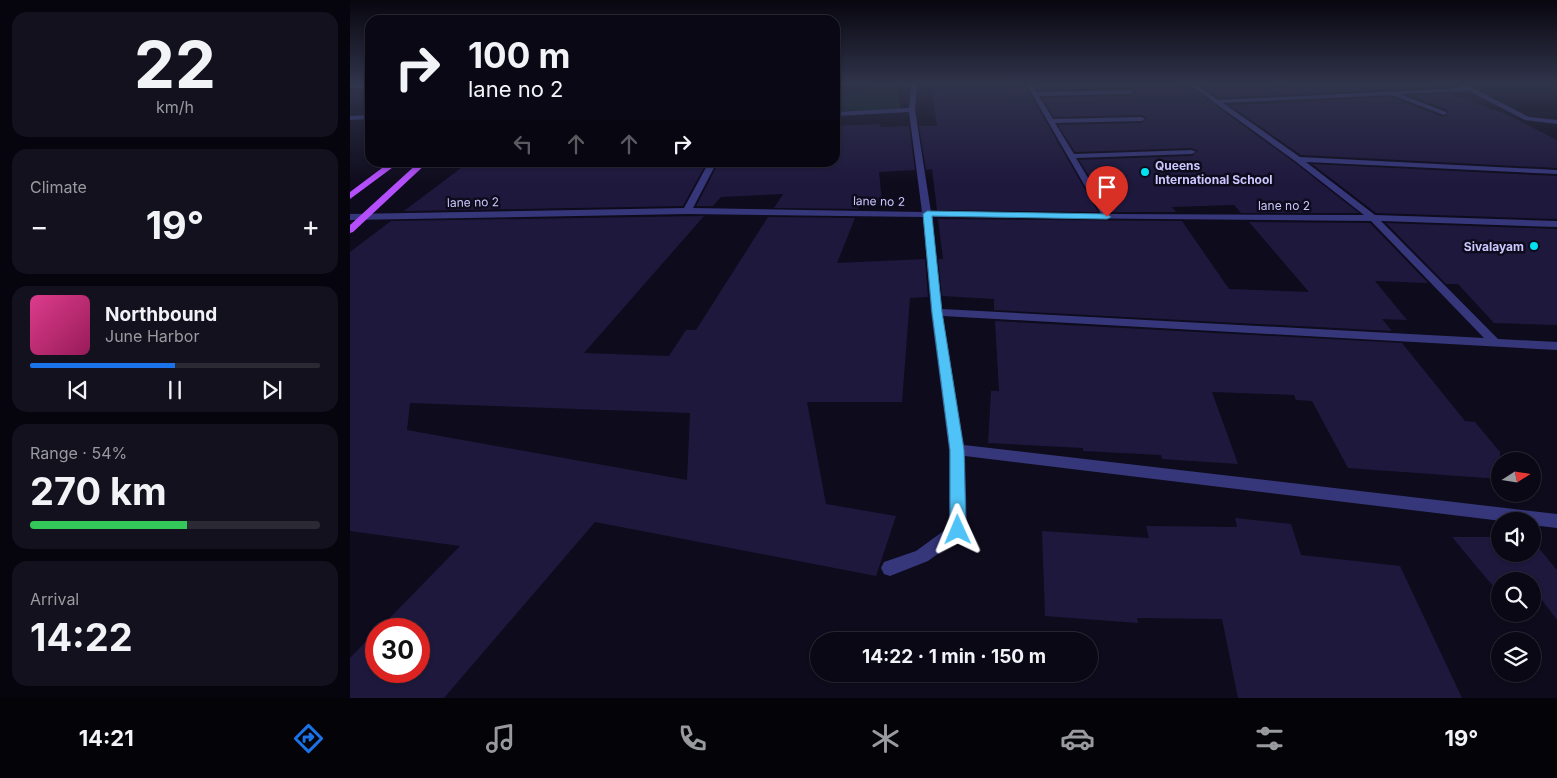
<!DOCTYPE html>
<html lang="en">
<head>
<meta charset="utf-8">
<style>
	body { margin:0; font-family:Inter,sans-serif; background:#13111e; color:#f1f3f6; height:100vh; display:flex; flex-direction:column; font-size:19px; white-space:nowrap }
	* { box-sizing:border-box; margin:0 }
	p { font-size:16px; color:#999aa0 }
	.icon { flex:none; width:28px; height:28px; fill:none; stroke:currentColor; stroke-width:2; stroke-linecap:round; stroke-linejoin:round }
	.map { position:relative; flex:1; overflow:hidden }
	.details { display:flex; flex-direction:column; gap:12px; padding:12px; background:#06040c; width:350px }
	.details>* { flex:none }
	.banner { position:absolute; left:15px; top:15px; width:475px; height:152px; border-radius:15px; box-shadow:0 1px 4px #0004,0 0 0 1px #2a2934; background:#0a0815; color:#f1f3f6; overflow:hidden }
	.needle { width:32px; rotate:78deg }
	.buttons { position:absolute; left:1141px; top:452px; display:grid; gap:10px }
	.buttons a { display:grid; place-items:center; width:50px; height:50px; border-radius:50%; background:#0a0815; box-shadow:0 1px 4px #0004,0 0 0 1px #2a2934; font-size:25px }
	.speed { position:absolute; left:15px; top:618px; display:flex; gap:10px; font-size:25px; font-weight:700; text-align:center }
	.speed>* { display:grid; place-content:center; width:65px; height:65px; border-radius:50%; background:#0a0815; box-shadow:0 1px 4px #0004,0 0 0 1px #2a2934; line-height:1 }
	.speed .limit { border:8px solid #d22; background:#fff; color:#111 }
	.pin { position:absolute; display:grid; place-items:center; width:42px; height:42px; color:#fff; margin:-51px -21px; border-radius:50% 50% 50% 0; rotate:-45deg; box-shadow:0 0 5px #0007 }
	.pin .icon { rotate:45deg }
	.me { position:absolute; width:55px; margin:-28px; rotate:359deg; stroke-linejoin:round; filter:drop-shadow(0 0 4px #0008) }
	.turn { display:flex; align-items:center; gap:18px; height:105px; padding:0 20px; font-size:22px }
	.turn .icon { width:65px; height:65px; stroke-width:2.5 }
	.turn b { display:block; font-size:35px; line-height:42px }
	.lanes { display:flex; align-items:center; height:48px; padding:0 20px; background:#0003; justify-content:center; gap:25px; direction:ltr }
	.lanes .off { opacity:.35 }
	.big { font-size:38px; font-weight:700; line-height:1.1 }
	.details .tile { flex:1; display:flex; flex-direction:column; justify-content:center; gap:8px; min-width:0; padding:0 18px; border-radius:15px; background:#13111e }
	.details .dial { align-items:center; gap:0 }
	.dial b { font-size:65px; line-height:1 }
	.song { display:flex; align-items:center; gap:15px }
	.cover { width:60px; height:60px; border-radius:8px; background:linear-gradient(135deg,hsl(330 70% 55%),hsl(330 70% 35%)) }
	.played { height:5px; border-radius:2px; background:linear-gradient(90deg,#1a73e8 50%,#2a2934 50%) }
	.keys { display:flex; justify-content:space-around; direction:ltr }
	.heat { display:flex; justify-content:space-between; align-items:center; font-size:28px; direction:ltr }
	.charge { height:8px; border-radius:4px; background:linear-gradient(90deg,#34c759 54%,#2a2934 0) }
	.trip { position:absolute; left:460px; top:632px; width:288px; height:50px; border-radius:25px; background:#0a0815; box-shadow:0 1px 4px #0004,0 0 0 1px #2a2934; font-weight:700; line-height:50px; text-align:center }
	.tabs { display:flex; height:80px; justify-content:space-around; align-items:center; background:#040308; color:#999aa0 }
	.tabs .icon { width:35px; height:35px }
	.tabs .on { color:#1a73e8 }
	.tabs b { font-size:22px; color:#f1f3f6 }
	main { display:flex; flex:1; min-height:0 }
	.map>svg:first-child { display:block }
</style>
</head>
<body>
<main>
<section class="details">
<div class="tile dial"><b>22</b><p>km/h</p></div>
<div class="tile"><p>Climate</p>
<div class="heat"><a>−</a><b class="big">19°</b><a>+</a></div>
</div>
<div class="tile">
<div class="song"><i class="cover"></i><div><b>Northbound</b><p>June Harbor</p></div></div>
<div class="played"></div>
<div class="keys"><svg class="icon" aria-label="previous" viewBox="0 0 24 24"><path d="M18 5L8 12l10 7zM5 5v14"/></svg><svg class="icon" aria-label="pause" viewBox="0 0 24 24"><path d="M8 5v14M16 5v14"/></svg><svg class="icon" aria-label="next" viewBox="0 0 24 24"><path d="M6 5l10 7-10 7zM19 5v14"/></svg></div>
</div>
<div class="tile"><p>Range · 54%</p><b class="big">270 km</b><div class="charge"></div></div>
<div class="tile"><p>Arrival</p><b class="big">14:22</b></div>
</section>
<div class="map">
<svg width="1207" height="698" viewBox="0 0 1207 698">
	<rect width="100%" height="100%" fill="#0e0b1c"/>
	<path fill="#0f2624" d="M530 85H547L551 109 485 111V98Z"/>
	<path fill="#1e183d" fill-rule="evenodd" d="M700 85H821L825 88 840 87 944 162 1009 213H891L884 205 822 207 826 212H761L729 160 842 156 848 151 842 148 725 152 708 125 792 123 797 118 792 115 704 117 692 98 781 96 786 91 781 88 688 90 686 87H702Z
		M878 85H918L925 88 966 85H1076L1082 88 869 98 852 86Z
		M676 87 748 212 587 210 582 169 576 170 569 126H587L582 90Z
		M1099 94 1156 114 1207 140V168L951 155 879 105 1042 97 1093 117 1099 113 1097 110 1059 95Z
		M530 124V127L559 126 565 170 529 172 532 201 511 203 508 209 424 208 433 194 371 197 363 206H346L369 162H485V126Z
		M119 162H357L333 206 54 211Z
		M962 164 1207 176V219L1026 213Z
		M354 216 234 353 319 356 336 330H346L418 217 505 218 487 263 575 259 578 297 560 298 552 402H457L476 504 546 516 526 576 245 522 94 698H0V658L26 631V671H69V629H29L110 546 0 531V252L41 221ZM60 403 340 413 337 480 57 430Z
		M588 219 832 221 879 289 959 292 899 222 1020 223 1078 283 1025 281 1057 320 1032 319 1042 331 644 310V299L592 296 588 259H593Z
		M1036 223 1207 229V325L1144 323 1108 284H1096Z
		M645 321 1052 343 1115 421 1125 422 1150 452V479L998 468 962 401 946 400 944 395 862 392 888 464 812 459 811 455 733 451V448L638 443 641 391H649Z
		M885 518 941 524 951 555 1050 566 1112 698H888L872 619 787 618 788 623 695 616 692 531 799 538 796 526 887 527Z
		M1102 537H1150V554H1182V540L1207 570V620L1186 592H1182V581H1150V587L1142 585Z"/>
	<g fill="none" stroke-linecap="round" stroke-linejoin="round">
		<path fill="#36377b" fill-rule="evenodd" d="M0 85H20V87L0 88Z
			M561 85H567L565 110 581 212 751 214 677 85H683L687 92 781 90 784 92 781 94 689 96 703 119 792 117 795 119 792 121 705 123 724 154 842 150 846 152 842 154 726 158 760 214 1014 215 945 161 840 85H847L868 100 1112 88 1109 85H1117L1179 117 1207 120V124L1175 120 1119 91 1050 94 1096 112 1097 113 1094 115 1042 95 873 103 950 157 1207 170V174L956 162 1025 215 1207 221V227L1031 221 1148 339 1207 342V350L593 316 614 445 1207 514V528L1182 525V521H1152L615 456 617 530 614 535 578 561 540 576 534 574 531 568 534 562 566 551 599 527V450L581 312 573 217 337 214 0 220V214L334 208 359 162H367L343 208 572 212 559 112 485 116V112L559 108ZM582 217 1021 221 1134 338 592 309Z
			M20 115V119L0 120V116Z"/>
		<path fill="#b54ffe" fill-rule="evenodd" d="M40 162H50L0 199V192Z
			M69 162H78L3 232 0 233V225Z"/>
	</g>
	<linearGradient id="sky" x2="0" y2="1"><stop stop-color="#08060f"/><stop offset="0.46" stop-color="#30344b"/><stop offset="1" stop-color="#30344b" stop-opacity="0"/></linearGradient>
	<rect width="1207" height="183" fill="url(#sky)"/>
	<path fill="#4fc3f7" stroke="#337fa1" d="M577 211 757 214 761 217 757 219 582 216 592 312 614 450 616 530 613 534 608 536 603 534 600 530V450L582 312 573 214Z"/>
	<g fill="#01e2f0" stroke="#0e0b1c" stroke-width="2">
		<circle cx="795" cy="172" r="5"/>
		<circle cx="1184" cy="246" r="5"/>
	</g>
	<g text-anchor="middle" dominant-baseline="central" stroke-width="5" stroke-linejoin="round" paint-order="stroke">
		<g font-size="12" font-weight="bold" fill="#cbc7ff" stroke="#0e0b1c" text-anchor="start">
			<text x="805" y="165">Queens<tspan x="805" dy="14">International School</tspan></text>
			<text x="1174" y="246" text-anchor="end">Sivalayam</text>
		</g>
		<g font-size="12" fill="#cbc7ff" stroke="#0e0b1c">
			<text transform="translate(529 201) rotate(1)">lane no 2</text>
			<text transform="translate(123 202) rotate(-1)">lane no 2</text>
			<text x="934" y="205">lane no 2</text>
		</g>
	</g>
</svg>
<div class="buttons">
<a><svg class="needle" viewBox="-14 -14 28 28"><path d="M0-13l5 13h-10z" fill="#e53935"/><path d="M0 13l5-13h-10z" fill="#999aa0"/></svg></a>
<a><svg class="icon" aria-label="sound" viewBox="0 0 24 24"><path d="M4 9h4l5-4v14l-5-4H4zM17 9q2 3 0 6"/></svg></a>
<a><svg class="icon" aria-label="search" viewBox="0 0 24 24"><circle cx="10" cy="10" r="6"/><path d="M15 15l6 6"/></svg></a>
<a><svg class="icon" aria-label="layers" viewBox="0 0 24 24"><path d="M12 4l9 5-9 5-9-5zM3 14l9 5 9-5"/></svg></a>
</div>
<div class="speed"><div class="limit">30</div></div>
<div class="pin" style="left:757px;top:217px;background:#d93025"><svg class="icon" aria-label="arrive" viewBox="0 0 24 24"><path d="M6 21V4h12l-3 4 3 4H6"/></svg></div>
<svg class="me" style="left:608px;top:530px" viewBox="-20 -20 40 40"><path d="M0-17L14 15 0 8-14 15z" fill="#4fc3f7" stroke="#fff" stroke-width="4"/></svg>
<div class="trip">14:22 · 1 min · 150 m</div>
<div class="banner">
<div class="turn"><svg class="icon" aria-label="right" viewBox="0 0 24 24"><path d="M7 20v-9h11M14 6l5 5-5 5"/></svg><div><b>100 m</b>lane no 2</div></div>
<div class="lanes"><svg class="icon off" aria-label="left" viewBox="0 0 24 24"><path d="M17 20v-9H6M10 6l-5 5 5 5"/></svg><svg class="icon off" aria-label="ahead" viewBox="0 0 24 24"><path d="M12 20V5M6 11l6-6 6 6"/></svg><svg class="icon off" aria-label="ahead" viewBox="0 0 24 24"><path d="M12 20V5M6 11l6-6 6 6"/></svg><svg class="icon" aria-label="right" viewBox="0 0 24 24"><path d="M7 20v-9h11M14 6l5 5-5 5"/></svg></div>
</div>
</div>
</main>
<nav class="tabs">
<b>14:21</b>
<svg class="icon on" aria-label="directions" viewBox="0 0 24 24"><path d="M12 3l9 9-9 9-9-9zM9 14v-3h6M13 9l2 2-2 2"/></svg>
<svg class="icon" aria-label="music" viewBox="0 0 24 24"><path d="M9 18V5l10-2v13"/><circle cx="6" cy="18" r="3"/><circle cx="16" cy="16" r="3"/></svg>
<svg class="icon" aria-label="phone" viewBox="0 0 24 24"><path d="M5 4h4l2 5-3 2q2 4 5 5l2-3 5 2v4C11 20 4 13 5 4z"/></svg>
<svg class="icon" aria-label="climate" viewBox="0 0 24 24"><path d="M12 3v18M4 7l16 10M4 17L20 7"/></svg>
<svg class="icon" aria-label="car" viewBox="0 0 24 24"><path d="M5 17H2v-5l4-1 3-4h7l3 4 3 1v5h-3M9 17h6M6 11h13"/><circle cx="7" cy="17" r="2"/><circle cx="17" cy="17" r="2"/></svg>
<svg class="icon" aria-label="filters" viewBox="0 0 24 24"><path d="M4 7h16M4 17h16"/><circle cx="9" cy="7" r="2"/><circle cx="15" cy="17" r="2"/></svg>
<b>19°</b>
</nav>
</body>
</html>
